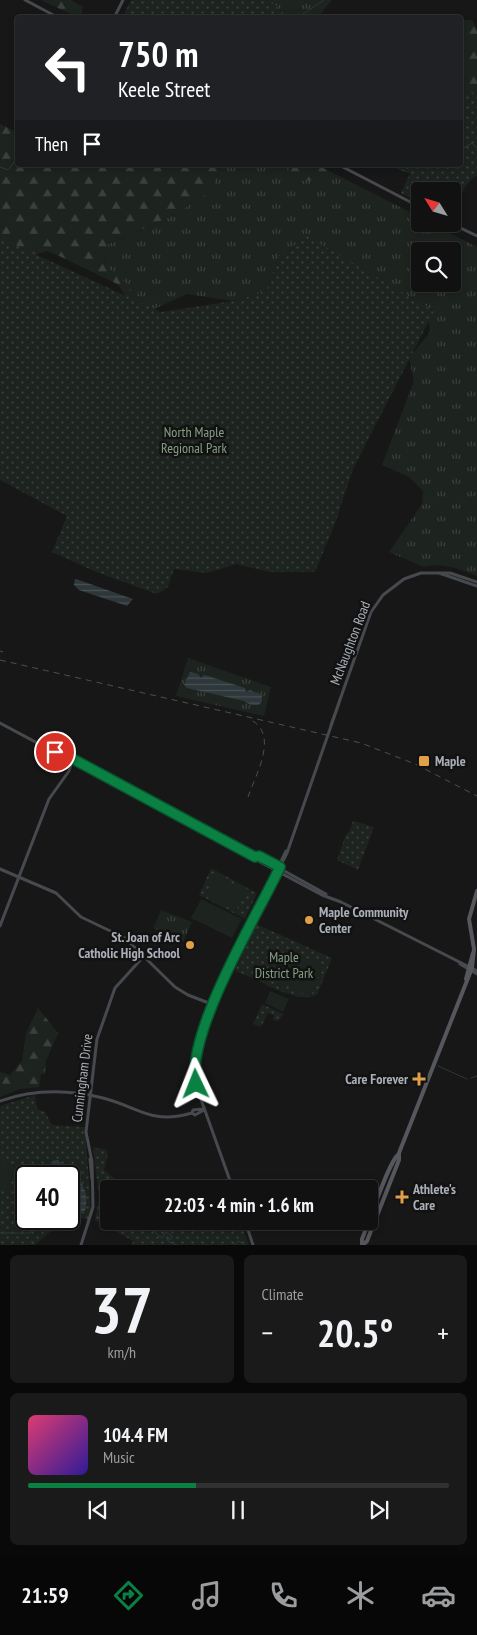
<!DOCTYPE html>
<html lang="en">
<head>
<meta charset="utf-8">
<style>
	body { margin:0; font-family:"PT Sans Narrow",sans-serif; background:#1a1a1b; color:#f1f3f6; height:100vh; display:flex; flex-direction:column; font-size:19px; white-space:nowrap }
	* { box-sizing:border-box; margin:0 }
	p { font-size:16px; color:#9c9d9f }
	.icon { flex:none; width:28px; height:28px; fill:none; stroke:currentColor; stroke-width:2; stroke-linecap:round; stroke-linejoin:round }
	.map { position:relative; height:1245px; overflow:hidden }
	.panel { display:flex; flex-direction:column; gap:10px; padding:10px; background:#09090a; flex:1 }
	.panel>* { flex:none }
	.hud { position:absolute; left:15px; top:15px; width:448px; height:152px; border-radius:5px; box-shadow:0 2px 8px #0003,0 0 0 1px #303132; background:#202124; color:#fff; overflow:hidden }
	.needle { width:32px; rotate:307deg }
	.controls { position:absolute; left:411px; top:182px; display:grid; gap:10px }
	.controls a { display:grid; place-items:center; width:50px; height:50px; border-radius:5px; background:#111112; box-shadow:0 2px 8px #0003,0 0 0 1px #303132; font-size:25px }
	.speed { position:absolute; left:15px; top:1165px; display:flex; gap:10px; font-size:25px; font-weight:700; text-align:center }
	.speed>* { display:grid; place-content:center; width:65px; height:65px; border-radius:50%; background:#111112; box-shadow:0 2px 8px #0003,0 0 0 1px #303132; line-height:1 }
	.speed .limit { border:2px solid #111; border-radius:8px; background:#fff; color:#111 }
	.pin { position:absolute; display:grid; place-items:center; width:42px; height:42px; color:#fff; margin:-21px; border:2px solid #fff; border-radius:50%; box-shadow:0 1px 5px #0007 }
	.me { position:absolute; width:55px; margin:-28px; rotate:358deg; stroke-linejoin:round; filter:drop-shadow(0 0 4px #0008) }
	.turn { display:flex; align-items:center; gap:18px; height:105px; padding:0 20px; font-size:22px }
	.turn .icon { width:65px; height:65px; stroke-width:2.5 }
	.turn b { display:block; font-size:35px; line-height:42px }
	.then { display:flex; align-items:center; height:48px; padding:0 20px; background:#0003; gap:10px; font-size:19px }
	.big { font-size:38px; font-weight:700; line-height:1.1 }
	.panel .card { flex:1; display:flex; flex-direction:column; justify-content:center; gap:8px; min-width:0; padding:0 18px; border-radius:8px; background:#1a1a1b }
	.panel .dial { align-items:center; gap:0 }
	.dial b { font-size:65px; line-height:1 }
	.song { display:flex; align-items:center; gap:15px }
	.cover { width:60px; height:60px; border-radius:8px; background:linear-gradient(135deg,hsl(340 70% 55%),hsl(250 70% 35%)) }
	.played { height:5px; border-radius:2px; background:linear-gradient(90deg,#0b8043 40%,#303132 40%) }
	.keys { display:flex; justify-content:space-around; direction:ltr }
	.heat { display:flex; justify-content:space-between; align-items:center; font-size:28px; direction:ltr }
	.panel .tiles { flex:1; display:grid; gap:10px; grid-template-columns:1fr 1fr }
	.card:last-child { grid-column:span 2 }
	.trip { position:absolute; left:100px; top:1180px; width:278px; height:50px; border-radius:5px; background:#111112; box-shadow:0 2px 8px #0003,0 0 0 1px #303132; font-weight:700; line-height:50px; text-align:center }
	.menu { display:flex; height:80px; justify-content:space-around; align-items:center; background:#070707; color:#9c9d9f }
	.menu .icon { width:35px; height:35px }
	.menu .selected { color:#0b8043 }
	.menu b { font-size:22px; color:#f1f3f6 }
	.map>svg:first-child { display:block }
</style>
</head>
<body>
<div class="map">
<svg width="477" height="1245" viewBox="0 0 477 1245">
	<defs>
		<pattern id="grass-tufts" width="24" height="20" patternUnits="userSpaceOnUse" patternTransform="scale(1.25)"><rect width="24" height="20" fill="#1d231e"/><path d="M3 7l-1-3M5 7V3M7 7l1-3M15 17l-1-3M17 17v-4M19 17l1-3" fill="none" stroke="#3b403c"/></pattern>
		<pattern id="forest-firs" width="22" height="20" patternUnits="userSpaceOnUse" patternTransform="scale(1.25)"><rect width="22" height="20" fill="#1d231e"/><path d="M5 1l3.5 6h-7zM16 11l3.5 6h-7z" fill="#3b403c"/></pattern>
		<pattern id="park-dots" width="8" height="8" patternUnits="userSpaceOnUse" patternTransform="scale(1.25)"><rect width="8" height="8" fill="#1d231e"/><path d="M2 2h.1M6 6h.1" fill="none" stroke="#3b403c" stroke-width="1.8" stroke-linecap="round"/></pattern>
		<pattern id="water-rules" width="6" height="5" patternUnits="userSpaceOnUse" patternTransform="scale(1.25)"><rect width="6" height="5" fill="#2e373b"/><path d="M0 2.5h6" fill="none" stroke="#4a5155"/></pattern>
	</defs>
	<rect width="100%" height="100%" fill="#171718"/>
	<path fill="url(#grass-tufts)" fill-rule="evenodd" d="M270 0H332L317 18 287 17Z
		M216 165H317L420 217V224H432L477 247V576C459 569 443 562 424 567L389 552 422 504 423 491 409 477 382 465 414 381 409 358 430 332 429 320 433 310 355 266 279 256 266 292 233 301 187 294 139 316 104 264 108 244 174 215 210 191 220 170ZM420 251H452V284H420Z
		M188 658 271 687 264 716 176 696Z
		M161 910 192 922 183 942 153 928Z"/>
	<path fill="url(#forest-firs)" d="M41 0H71L83 7 81 17H77Z
		M467 20H472L477 29V176L472 178 467 185 405 172 389 165H460V22Z
		M0 124 17 132 18 165H216L220 170 210 191 174 215 108 244 104 264 140 295 57 255 46 251 32 256 14 245 0 241Z
		M289 165H317L333 173 326 180 298 181 288 172Z
		M38 1008 58 1033 46 1061 45 1074H41L39 1087 20 1089 0 1097V1072L10 1075 22 1061 26 1033Z"/>
	<path fill="url(#park-dots)" fill-rule="evenodd" d="M131 0H270L287 17H123Z
		M460 88 477 94V175C464 182 458 202 453 215L452 191H420V203L401 193 410 173 391 165H460Z
		M307 236 434 311 353 469 336 521 315 572H270L236 564 207 573 174 569 168 587 157 594 96 572 52 552 67 516 0 480V238L161 312 233 301 266 292 279 256Z
		M353 821 374 827 358 870 337 860 346 834 349 832Z
		M211 868 257 893 245 919 199 895Z
		M256 924 332 958 317 995C300 1002 282 991 265 985V983L235 971Z
		M262 1004 283 1014 279 1021 273 1020 274 1015 268 1013 261 1027 253 1024Z
		M35 1095 37 1109 45 1112 52 1125 85 1127 91 1211 88 1220 83 1218 55 1228 35 1245H0V1106ZM26 1176H69V1219H26Z
		M93 1147 106 1150 108 1154 104 1170 127 1189H109V1221H176L202 1228 206 1223 224 1229 240 1221 249 1245H132L133 1241 95 1220 99 1198Z"/>
	<path fill="#1d231e" d="M215 875 246 891 236 911 205 896Z
		M201 899 242 919 232 938 191 918Z
		M289 952C295 968 293 977 279 987L267 965Z
		M301 956 323 966 311 996 289 988Z
		M270 991 289 999 283 1012 265 1003Z
		M0 1161 17 1167 8 1190 0 1187Z"/>
	<path fill="url(#water-rules)" d="M75 579H76L133 599 127 606 79 590 74 585Z
		M190 672 198 674 201 678 204 675 208 676 245 688 246 692 250 690 262 695V701L259 705H251L244 701 187 688 184 685Z
		M58 1160 74 1178 79 1179C86 1190 88 1199 85 1211L69 1216V1176H52V1161Z"/>
	<g fill="none" stroke-linecap="round" stroke-linejoin="round">
		<path stroke="#2e373b" stroke-width="1" d="M300 16 324 0
			M460 150 472 143 477 148
			M0 167 8 170 15 161 18 162
			M438 1066 467 1079
			M471 1078 477 1076
			M100 1204 109 1210
			M125 1221 122 1224 126 1226 129 1225 138 1228 141 1225 150 1228 156 1225 157 1228 155 1232 162 1238 166 1232 172 1236 171 1239H167L169 1242 177 1245
			M0 1233H30L35 1226
			M236 1243 239 1241 245 1245
			M205 1245H207
			M219 1245H220
			M235 1245V1244"/>
		<path stroke="#46494d" stroke-width="3" d="M25 0 59 18
			M114 18 123 0
			M339 165 420 207
			M452 224 477 236
			M439 573 477 586
			M0 723 322 895 341 902 477 971
			M331 725 371 612 383 595 404 579 421 573H450L477 582
			M60 754 73 759 89 769
			M255 857H259L326 894
			M0 869 56 893 81 917 125 938 175 987 188 995 214 1005
			M271 882 273 881 287 853 339 703
			M0 926 49 799 69 771 73 759
			M460 964 477 974
			M0 1101C34 1089 67 1089 103 1098 139 1107 150 1125 192 1113L195 1115 204 1110
			M192 1113 193 1110 203 1109
			M90 1159 92 1179
			M233 1189 198 1091 195 1072 196 1053 227 973 286 851
			M245 1221 253 1245
			M81 1245 93 1207 92 1162 86 1132 97 1039 115 988 144 956"/>
		<path stroke="#55575c" stroke-width="4" d="M466 979 473 953
			M362 1245V1239C368 1225 389 1161 398 1155
			M363 1245 367 1241 399 1160V1153L472 968 474 949 469 919 477 891"/>
		<path stroke="#4b4e52" stroke-width="1" stroke-dasharray="6 5" stroke-linecap="butt" d="M0 651 3 652
			M0 660 361 743 415 764 477 796
			M248 797C256 774 280 733 249 719"/>
	</g>
	<g fill="none" stroke-linecap="round" stroke-linejoin="round">
		<g stroke="#07532c" stroke-width="12">
			<path id="route" d="M55 752 73 759 255 857 259 856 280 867C258 914 185 1034 196 1084"/>
		</g>
		<use href="#route" stroke="#0b8043" stroke-width="9"/>
	</g>
	<g fill="#e09f48" stroke="#121213" stroke-width="2">
		<rect x="418" y="755" width="12" height="12" rx="2.5"/>
		<circle cx="309" cy="920" r="5"/>
		<circle cx="190" cy="945" r="5"/>
		<path d="M416.5 1071.5h5v5h5v5h-5v5h-5v-5h-5v-5h5z"/>
		<path d="M399.5 1189.5h5v5h5v5h-5v5h-5v-5h-5v-5h5z"/>
	</g>
	<g text-anchor="middle" dominant-baseline="central" stroke-width="5" stroke-linejoin="round" paint-order="stroke">
		<g font-size="14" fill="#84a083" stroke="#121213">
			<text x="194" y="432">North Maple<tspan x="194" dy="16">Regional Park</tspan></text>
			<text x="284" y="957">Maple<tspan x="284" dy="16">District Park</tspan></text>
		</g>
		<g font-size="14" fill="#aaafb7" stroke="#121213">
			<text transform="translate(350 643) rotate(-69)">McNaughton Road</text>
			<text transform="translate(82 1078) rotate(-83)">Cunningham Drive</text>
		</g>
		<g font-size="14" font-weight="bold" fill="#aaafb7" stroke="#121213" text-anchor="start">
			<text x="435" y="761">Maple</text>
			<text x="319" y="912">Maple Community<tspan x="319" dy="16">Center</tspan></text>
			<text x="180" y="937" text-anchor="end">St. Joan of Arc<tspan x="180" dy="16">Catholic High School</tspan></text>
			<text x="408" y="1079" text-anchor="end">Care Forever</text>
			<text x="413" y="1189">Athlete's<tspan x="413" dy="16">Care</tspan></text>
		</g>
	</g>
</svg>
<div class="controls">
<a><svg class="needle" viewBox="-14 -14 28 28"><path d="M0-13l5 13h-10z" fill="#e53935"/><path d="M0 13l5-13h-10z" fill="#9c9d9f"/></svg></a>
<a><svg class="icon" aria-label="search" viewBox="0 0 24 24"><circle cx="10" cy="10" r="6"/><path d="M15 15l6 6"/></svg></a>
</div>
<div class="speed"><div class="limit">40</div></div>
<div class="pin" style="left:55px;top:752px;background:#d93025"><svg class="icon" aria-label="arrive" viewBox="0 0 24 24"><path d="M6 21V4h12l-3 4 3 4H6"/></svg></div>
<svg class="me" style="left:196px;top:1084px" viewBox="-20 -20 40 40"><path d="M0-17L14 15 0 8-14 15z" fill="#0b8043" stroke="#fff" stroke-width="4"/></svg>
<div class="trip">22:03 · 4 min · 1.6 km</div>
<div class="hud">
<div class="turn"><svg class="icon" aria-label="left" viewBox="0 0 24 24"><path d="M17 20v-9H6M10 6l-5 5 5 5"/></svg><div><b>750 m</b>Keele Street</div></div>
<div class="then">Then<svg class="icon" aria-label="arrive" viewBox="0 0 24 24"><path d="M6 21V4h12l-3 4 3 4H6"/></svg></div>
</div>
</div>
<section class="panel">
<div class="tiles">
<div class="card dial"><b>37</b><p>km/h</p></div>
<div class="card"><p>Climate</p>
<div class="heat"><a>−</a><b class="big">20.5°</b><a>+</a></div>
</div>
<div class="card">
<div class="song"><i class="cover"></i><div><b>104.4 FM</b><p>Music</p></div></div>
<div class="played"></div>
<div class="keys"><svg class="icon" aria-label="previous" viewBox="0 0 24 24"><path d="M18 5L8 12l10 7zM5 5v14"/></svg><svg class="icon" aria-label="pause" viewBox="0 0 24 24"><path d="M8 5v14M16 5v14"/></svg><svg class="icon" aria-label="next" viewBox="0 0 24 24"><path d="M6 5l10 7-10 7zM19 5v14"/></svg></div>
</div>
</div>
</section>
<nav class="menu">
<b>21:59</b>
<svg class="icon selected" aria-label="directions" viewBox="0 0 24 24"><path d="M12 3l9 9-9 9-9-9zM9 14v-3h6M13 9l2 2-2 2"/></svg>
<svg class="icon" aria-label="music" viewBox="0 0 24 24"><path d="M9 18V5l10-2v13"/><circle cx="6" cy="18" r="3"/><circle cx="16" cy="16" r="3"/></svg>
<svg class="icon" aria-label="phone" viewBox="0 0 24 24"><path d="M5 4h4l2 5-3 2q2 4 5 5l2-3 5 2v4C11 20 4 13 5 4z"/></svg>
<svg class="icon" aria-label="climate" viewBox="0 0 24 24"><path d="M12 3v18M4 7l16 10M4 17L20 7"/></svg>
<svg class="icon" aria-label="car" viewBox="0 0 24 24"><path d="M5 17H2v-5l4-1 3-4h7l3 4 3 1v5h-3M9 17h6M6 11h13"/><circle cx="7" cy="17" r="2"/><circle cx="17" cy="17" r="2"/></svg>
</nav>
</body>
</html>
